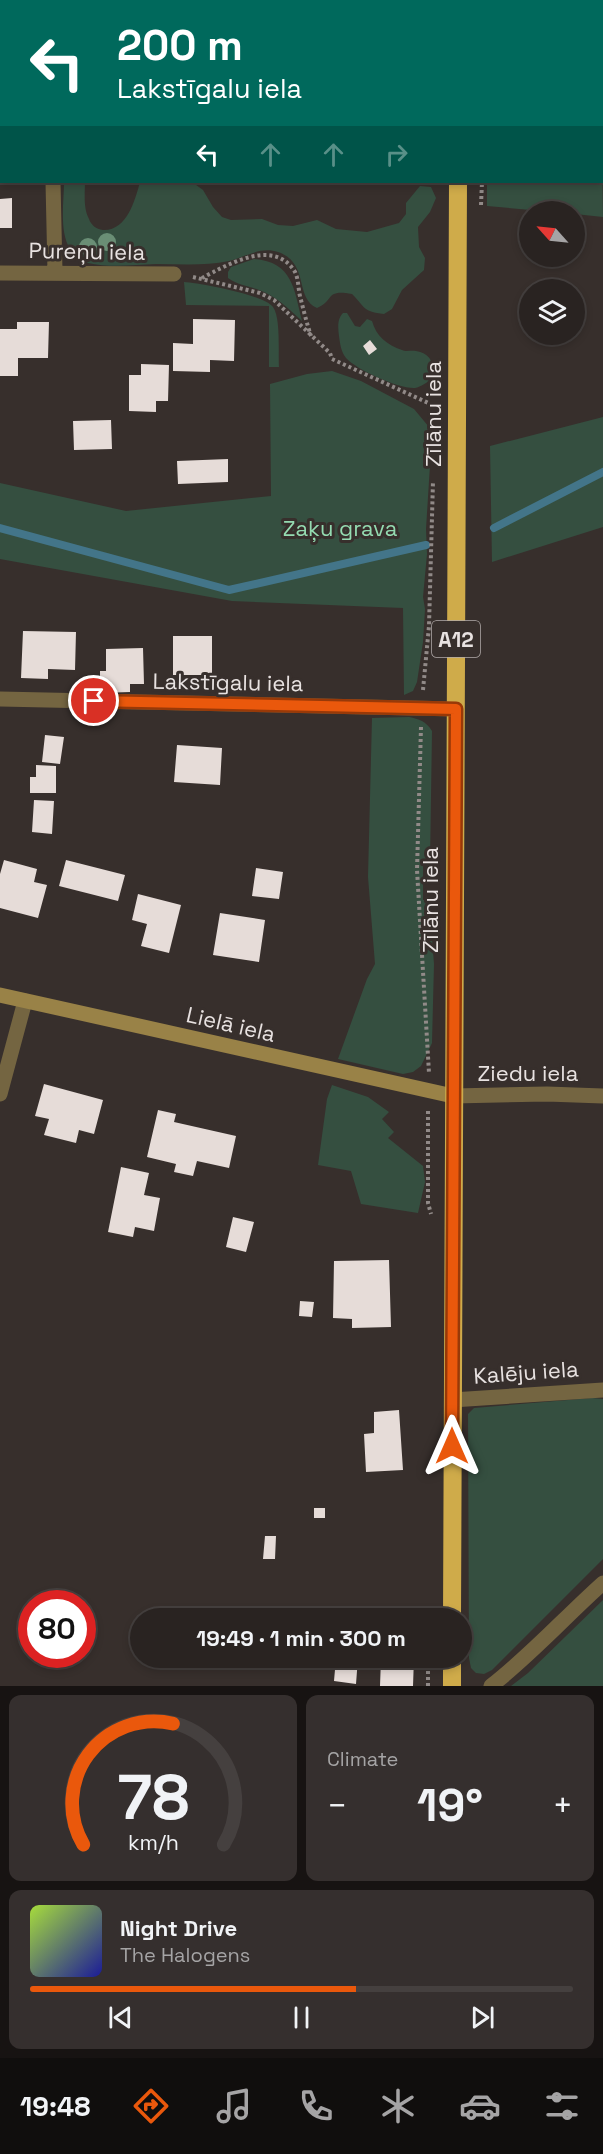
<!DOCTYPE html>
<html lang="en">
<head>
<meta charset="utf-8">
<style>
	body { margin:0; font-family:"Space Grotesk",sans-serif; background:#352f2e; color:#f1f3f6; height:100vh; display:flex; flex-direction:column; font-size:22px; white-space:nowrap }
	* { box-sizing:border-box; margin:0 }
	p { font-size:20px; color:#a5a4a5 }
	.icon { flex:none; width:33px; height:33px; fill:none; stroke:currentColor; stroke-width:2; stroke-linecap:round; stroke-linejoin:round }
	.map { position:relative; height:1686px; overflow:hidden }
	.panel { display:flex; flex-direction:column; gap:9px; padding:9px; background:#171312; flex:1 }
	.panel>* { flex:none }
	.banner { position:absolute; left:0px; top:0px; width:603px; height:183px; box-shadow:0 3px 9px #0003,0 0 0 2px #45403f; background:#00695c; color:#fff; overflow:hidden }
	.needle { width:39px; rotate:297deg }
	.controls { position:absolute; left:519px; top:201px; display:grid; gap:12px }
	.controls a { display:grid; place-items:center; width:66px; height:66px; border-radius:50%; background:#292321; box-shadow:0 3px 9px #0003,0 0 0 2px #45403f; font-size:30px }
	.speed { position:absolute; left:18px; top:1590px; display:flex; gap:12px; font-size:30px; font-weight:700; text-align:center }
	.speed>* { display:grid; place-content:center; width:78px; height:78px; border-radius:50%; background:#292321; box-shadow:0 3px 9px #0003,0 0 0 2px #45403f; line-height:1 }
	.speed .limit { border:9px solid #d22; background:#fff; color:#111 }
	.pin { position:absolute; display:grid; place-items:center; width:51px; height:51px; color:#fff; margin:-26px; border:3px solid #fff; border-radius:50%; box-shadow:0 2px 6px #0007 }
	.me { position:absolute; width:66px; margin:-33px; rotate:0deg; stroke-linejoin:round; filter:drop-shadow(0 0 4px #0008) }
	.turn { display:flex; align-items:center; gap:21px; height:126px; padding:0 18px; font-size:27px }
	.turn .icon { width:78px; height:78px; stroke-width:2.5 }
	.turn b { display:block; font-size:42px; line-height:51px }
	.lanes { display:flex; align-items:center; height:57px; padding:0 18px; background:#0003; justify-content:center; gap:30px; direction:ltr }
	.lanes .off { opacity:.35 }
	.big { font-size:45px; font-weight:700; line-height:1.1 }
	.panel .card { flex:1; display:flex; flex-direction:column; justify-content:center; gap:9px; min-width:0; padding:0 21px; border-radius:12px; background:#352f2e }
	.panel .dial { align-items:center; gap:0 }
	.dial svg { height:156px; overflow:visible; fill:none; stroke:#45403f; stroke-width:7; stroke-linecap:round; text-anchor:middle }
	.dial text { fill:#f1f3f6; stroke:none }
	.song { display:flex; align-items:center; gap:18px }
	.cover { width:72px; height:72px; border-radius:9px; background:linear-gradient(135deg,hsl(80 70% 55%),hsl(240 70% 35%)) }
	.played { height:6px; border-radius:3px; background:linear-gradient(90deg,#ea580c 60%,#45403f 60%) }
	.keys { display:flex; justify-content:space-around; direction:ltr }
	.heat { display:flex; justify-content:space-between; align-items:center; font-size:33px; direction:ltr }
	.panel .tiles { flex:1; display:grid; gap:9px; grid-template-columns:1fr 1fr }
	.card:last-child { grid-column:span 2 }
	.trip { position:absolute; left:130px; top:1608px; width:342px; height:60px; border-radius:30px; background:#292321; box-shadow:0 3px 9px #0003,0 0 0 2px #45403f; font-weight:700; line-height:60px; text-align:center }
	.tabs { display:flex; height:96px; justify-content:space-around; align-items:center; background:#100e0d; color:#a5a4a5 }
	.tabs .icon { width:42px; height:42px }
	.tabs .active { color:#ea580c }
	.tabs b { font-size:27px; color:#f1f3f6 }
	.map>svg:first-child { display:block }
</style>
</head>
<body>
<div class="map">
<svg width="603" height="1686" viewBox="0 0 603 1686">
	<rect width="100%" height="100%" fill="#372f2c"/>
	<path fill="#354f40" d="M602 143 603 217 575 214 574 212 542 211 487 206V182H602Z
		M64 182H85C85 193 83 208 89 219 91 225 96 229 103 230 127 231 135 200 140 182H192L203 190 213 207 222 217 231 220 262 219 278 225 293 226 317 220 336 229 367 232 399 223 406 214V203L420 186 431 187 436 198 430 212 418 227 419 247 425 258 424 270 402 290 392 309 384 314C363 312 365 307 352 294 324 289 335 301 317 308 294 298 310 263 278 252 260 246 246 257 229 261 205 266 181 264 156 264 134 265 109 268 88 263 80 261 74 256 70 249 59 231 64 202 64 182Z
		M254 259C293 262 294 289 302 321 289 309 276 296 259 290 249 286 238 285 228 278V272L231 267Z
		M184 282C200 283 265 295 273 307 281 318 278 353 279 367H269V306L186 305Z
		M343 313H347L355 326 360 327 367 319 372 321C376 336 387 345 402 350 406 352 411 350 416 351 432 354 435 365 432 379 427 382 421 387 415 388 399 389 357 370 346 358 341 352 340 343 339 336 338 328 337 319 343 313Z
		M332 371 361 381 414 409 429 427 431 449 426 529 427 554 423 597 425 609 423 642 417 682 413 691 404 695 403 608 232 601 0 559V483L126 511 271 496 270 384 307 374Z
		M603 417V527L492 562 490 446Z
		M409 717C419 719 426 721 432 731L430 863 423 864V900H429L434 964 432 1043 421 1066 413 1072 403 1074 338 1059 367 979 375 964 368 877 372 718Z
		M332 1085 368 1097 389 1112 382 1119 394 1132 388 1138 423 1166 425 1182 418 1213 361 1204 351 1171 318 1165 327 1099Z
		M592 1398 603 1399V1559L492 1670 484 1674 476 1673 471 1668 469 1658 468 1414 474 1408Z
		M603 1600V1686H511L528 1673Z"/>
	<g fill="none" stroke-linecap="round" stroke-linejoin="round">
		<path stroke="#437589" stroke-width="8" d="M0 528 229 590 426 545
			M494 528 603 472"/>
	</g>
	<path fill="#e6dcd8" d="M12 198V228H0V199Z
		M193 319 235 320 234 361 210 360V372L173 371V343L193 344Z
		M17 322H49L48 358H18V376H0V329H17Z
		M370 340 377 349 369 355 363 346Z
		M141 364 169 365 168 401H156V412L129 411V375H141Z
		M111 420 112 449 74 450 73 421Z
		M228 459V482L178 484 177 461Z
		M23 631 76 632 75 670 48 669V679L21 678Z
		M173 636H212V675H173Z
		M143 648 144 684H130V692L100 693V671H106V649Z
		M45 735 64 737 60 764 42 762Z
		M177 745 222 748 220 785 174 782Z
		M36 765 56 766V793H30V777H36Z
		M34 800 54 801 52 834 32 832Z
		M4 860 37 869 34 882 47 885 38 918 0 908V874Z
		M66 860 125 875 118 901 59 886Z
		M256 868 283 872 279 899 252 896Z
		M138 894 181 905 169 953 141 946 147 924 132 920Z
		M220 913 265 920 259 962 213 955Z
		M44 1084 103 1100 94 1134 79 1130 76 1143 44 1135 49 1119 35 1116Z
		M158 1110 176 1114 174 1122 236 1136 229 1168 197 1161 193 1176 174 1172 176 1164 147 1157Z
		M121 1167 149 1173 144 1195 160 1198 154 1231 135 1227 133 1237 108 1232Z
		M233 1217 254 1222 246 1252 226 1247Z
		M389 1260 391 1327 352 1328V1319L333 1318 334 1261Z
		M300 1301 314 1302 312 1317 299 1316Z
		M399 1410 403 1470 366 1472 364 1434 374 1433V1412Z
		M314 1508H325V1518H314Z
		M265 1536H276L275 1559H263Z
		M336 1658H358L356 1684 334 1681Z
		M381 1658H414L413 1686H380Z"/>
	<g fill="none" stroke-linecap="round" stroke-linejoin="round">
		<path stroke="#918a88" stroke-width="4" stroke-dasharray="3 3" stroke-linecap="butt" d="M486 0V2
			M481 205 482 182
			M193 277 260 293 274 300 330 353 332 359 435 406
			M202 278C227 265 274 237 295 272 299 280 298 291 301 300 304 312 307 324 311 336
			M423 690 429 626 433 481
			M421 727 417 870 429 1073
			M428 1111V1203L431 1214
			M428 1686V1658"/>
		<path stroke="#746541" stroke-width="15" d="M50 0V2
			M53 182 55 272
			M0 273 174 274
			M0 699 456 709
			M0 1094 25 1001
			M453 1096 547 1094 603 1096
			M452 1400 603 1390
			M491 1686C531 1655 565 1617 603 1583"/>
		<path stroke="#998247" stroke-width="15" d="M0 995 453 1096"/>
		<path stroke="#cfab4a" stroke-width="18" d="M459 0V2
			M452 1618 458 182
			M452 1686V1658"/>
	</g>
	<g fill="#6a8e75">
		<circle cx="107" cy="242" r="9"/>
		<circle cx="88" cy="247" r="9"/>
	</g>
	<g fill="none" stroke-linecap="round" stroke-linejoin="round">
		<g stroke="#983908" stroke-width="15">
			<path id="route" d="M94 701 456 709 452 1446"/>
		</g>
		<use href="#route" stroke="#ea580c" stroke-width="10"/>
	</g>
	<g text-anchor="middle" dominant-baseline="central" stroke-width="6" stroke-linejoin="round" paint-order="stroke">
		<rect fill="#372f2c" stroke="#b3acab" stroke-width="1.5" x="432" y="621" width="48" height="36" rx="4.5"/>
		<g font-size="21" font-weight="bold" fill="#e8e2e1">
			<text x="456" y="639">A12</text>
		</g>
		<g font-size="22" fill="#e8e2e1" stroke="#372f2c">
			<text transform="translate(87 251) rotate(1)">Pureņu iela</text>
			<text transform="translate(433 414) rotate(-90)">Zīlānu iela</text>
			<text transform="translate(228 682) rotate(1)">Lakstīgalu iela</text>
			<text transform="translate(430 900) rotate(-90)">Zīlānu iela</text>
			<text transform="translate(231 1024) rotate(13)">Lielā iela</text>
			<text x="528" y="1073">Ziedu iela</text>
			<text transform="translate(526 1372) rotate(-4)">Kalēju iela</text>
		</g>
		<g font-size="22" fill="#94dbb1" stroke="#372f2c">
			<text x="340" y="528">Zaķu grava</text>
		</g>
	</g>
</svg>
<div class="controls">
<a><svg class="needle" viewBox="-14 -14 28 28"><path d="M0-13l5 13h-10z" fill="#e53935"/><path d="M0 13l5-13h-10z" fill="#a5a4a5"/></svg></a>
<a><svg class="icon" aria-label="layers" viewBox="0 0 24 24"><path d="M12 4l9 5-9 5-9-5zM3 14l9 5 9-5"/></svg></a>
</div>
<div class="speed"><div class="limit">80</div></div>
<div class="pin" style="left:94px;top:701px;background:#d93025"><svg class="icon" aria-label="arrive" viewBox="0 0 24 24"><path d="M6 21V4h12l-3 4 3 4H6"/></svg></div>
<svg class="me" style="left:452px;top:1446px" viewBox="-20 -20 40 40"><path d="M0-17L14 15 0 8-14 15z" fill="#ea580c" stroke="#fff" stroke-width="4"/></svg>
<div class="trip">19:49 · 1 min · 300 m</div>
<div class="banner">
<div class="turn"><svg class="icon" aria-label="left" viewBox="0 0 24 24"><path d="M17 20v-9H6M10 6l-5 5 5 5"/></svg><div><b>200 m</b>Lakstīgalu iela</div></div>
<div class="lanes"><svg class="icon" aria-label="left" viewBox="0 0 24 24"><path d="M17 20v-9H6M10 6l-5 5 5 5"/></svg><svg class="icon off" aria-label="ahead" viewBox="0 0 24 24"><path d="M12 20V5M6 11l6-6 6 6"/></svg><svg class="icon off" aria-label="ahead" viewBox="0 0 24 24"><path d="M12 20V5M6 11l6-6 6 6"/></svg><svg class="icon off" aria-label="right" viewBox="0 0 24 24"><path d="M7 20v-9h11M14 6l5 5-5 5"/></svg></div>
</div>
</div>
<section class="panel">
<div class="tiles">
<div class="card dial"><svg viewBox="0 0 100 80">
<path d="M14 69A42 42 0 1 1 86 69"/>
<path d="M14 69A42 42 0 0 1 60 7" stroke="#ea580c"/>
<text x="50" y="56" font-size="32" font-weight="700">78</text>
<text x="50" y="72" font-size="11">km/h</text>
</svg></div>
<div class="card"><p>Climate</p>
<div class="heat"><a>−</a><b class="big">19°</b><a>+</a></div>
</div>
<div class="card">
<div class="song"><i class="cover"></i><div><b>Night Drive</b><p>The Halogens</p></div></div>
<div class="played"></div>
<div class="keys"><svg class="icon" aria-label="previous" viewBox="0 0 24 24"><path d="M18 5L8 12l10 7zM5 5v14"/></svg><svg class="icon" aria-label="pause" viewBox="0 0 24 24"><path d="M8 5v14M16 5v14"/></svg><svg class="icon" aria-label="next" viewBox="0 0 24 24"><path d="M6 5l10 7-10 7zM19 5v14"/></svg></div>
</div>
</div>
</section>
<nav class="tabs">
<b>19:48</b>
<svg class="icon active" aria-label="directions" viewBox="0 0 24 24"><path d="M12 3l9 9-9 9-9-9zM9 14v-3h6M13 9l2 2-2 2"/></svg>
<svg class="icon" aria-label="music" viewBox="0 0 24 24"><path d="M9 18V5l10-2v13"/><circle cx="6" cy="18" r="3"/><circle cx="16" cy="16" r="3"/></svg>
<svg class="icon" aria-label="phone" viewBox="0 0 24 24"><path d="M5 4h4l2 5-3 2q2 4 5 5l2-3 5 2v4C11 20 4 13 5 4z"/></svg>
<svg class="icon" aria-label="climate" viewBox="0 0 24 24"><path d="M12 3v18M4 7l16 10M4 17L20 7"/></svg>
<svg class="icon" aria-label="car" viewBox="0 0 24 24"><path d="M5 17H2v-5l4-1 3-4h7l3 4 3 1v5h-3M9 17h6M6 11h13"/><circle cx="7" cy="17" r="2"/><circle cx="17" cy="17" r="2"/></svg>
<svg class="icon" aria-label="filters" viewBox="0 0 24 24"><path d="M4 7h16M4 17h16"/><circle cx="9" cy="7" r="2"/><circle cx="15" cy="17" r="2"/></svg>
</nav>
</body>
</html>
